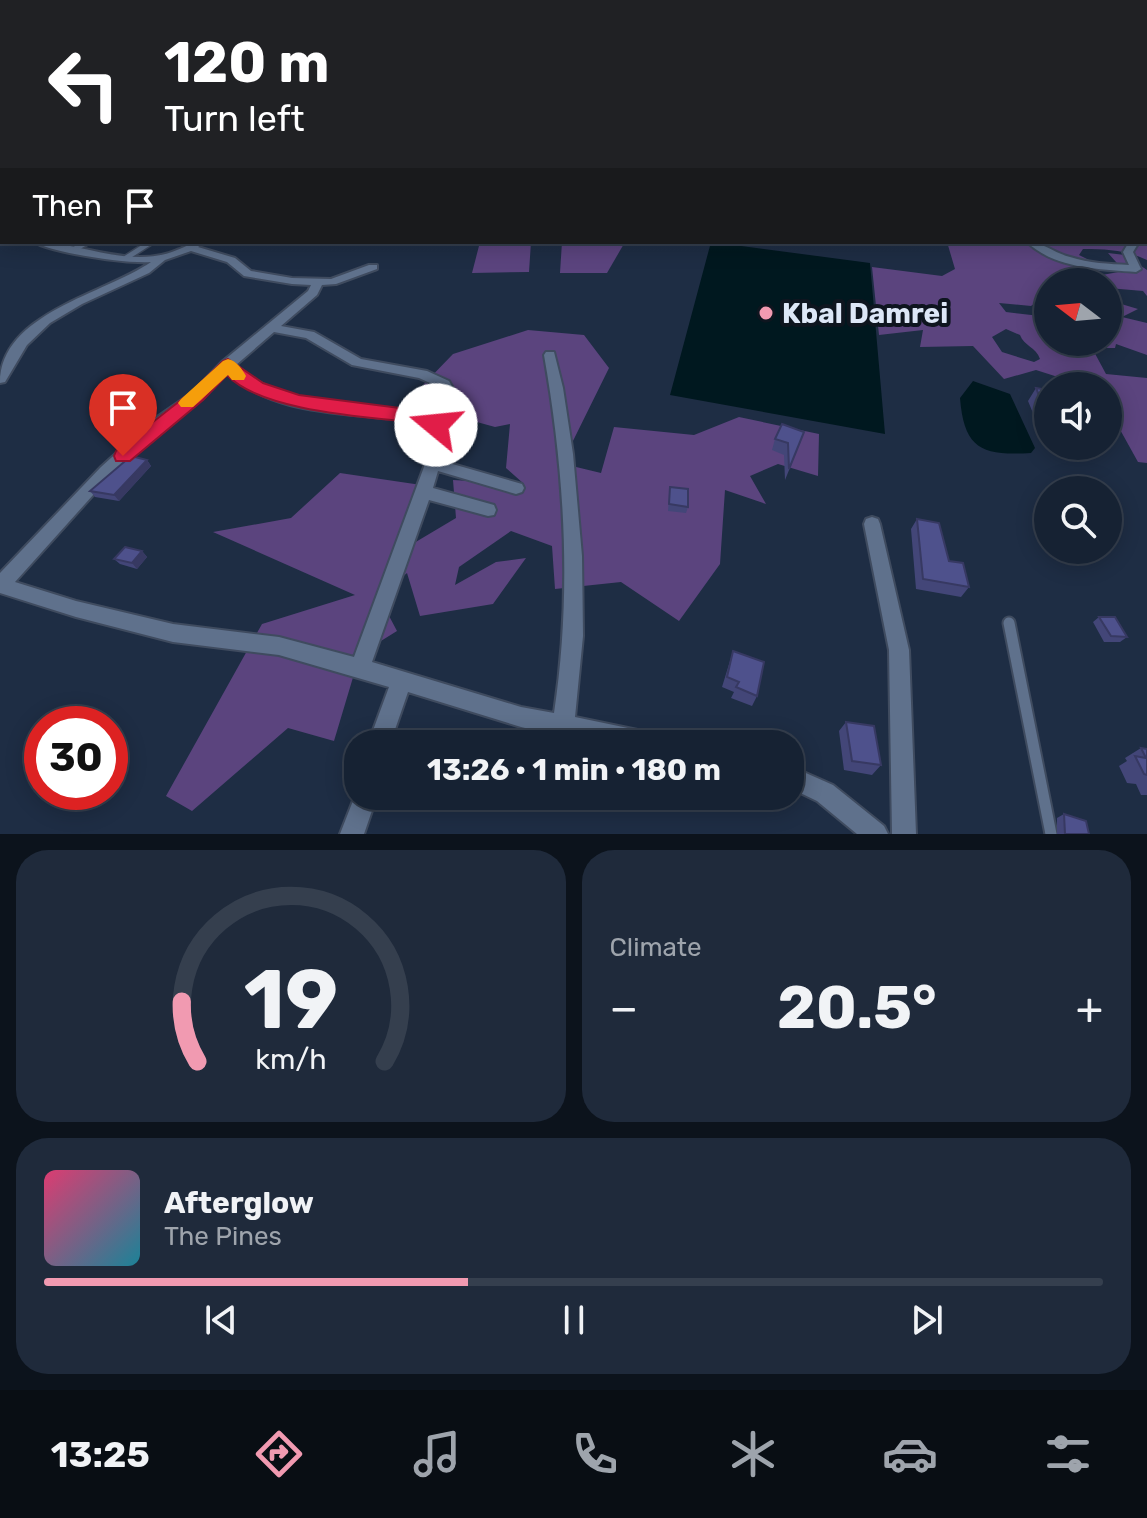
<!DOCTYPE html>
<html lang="en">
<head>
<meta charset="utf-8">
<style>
	body { margin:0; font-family:Rubik,sans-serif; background:#1f2a3b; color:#f1f3f6; height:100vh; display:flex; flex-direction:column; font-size:30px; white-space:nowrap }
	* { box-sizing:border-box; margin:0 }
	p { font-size:26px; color:#9ea4ac }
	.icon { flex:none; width:44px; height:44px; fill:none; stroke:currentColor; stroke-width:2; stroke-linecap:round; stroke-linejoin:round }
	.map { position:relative; height:834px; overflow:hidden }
	.panel { display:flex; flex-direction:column; gap:16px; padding:16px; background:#0c131c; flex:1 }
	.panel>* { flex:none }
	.hud { position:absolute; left:0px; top:0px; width:1148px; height:244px; box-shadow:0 4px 20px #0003,0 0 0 2px #353f4e; background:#202124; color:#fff; overflow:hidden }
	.needle { width:52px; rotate:286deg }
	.controls { position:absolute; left:1034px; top:268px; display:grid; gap:16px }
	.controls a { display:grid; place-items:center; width:88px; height:88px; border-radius:50%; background:#162233; box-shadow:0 4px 20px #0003,0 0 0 2px #353f4e; font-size:40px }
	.speed { position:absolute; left:24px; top:706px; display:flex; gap:16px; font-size:40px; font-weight:700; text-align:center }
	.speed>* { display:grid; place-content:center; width:104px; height:104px; border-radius:50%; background:#162233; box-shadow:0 4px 20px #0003,0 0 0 2px #353f4e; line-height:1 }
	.speed .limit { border:12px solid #d22; background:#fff; color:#111 }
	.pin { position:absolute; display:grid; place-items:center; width:68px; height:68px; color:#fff; margin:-82px -34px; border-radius:50% 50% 50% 0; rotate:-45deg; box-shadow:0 0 8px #0007 }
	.pin .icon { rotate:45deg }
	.me { position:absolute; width:88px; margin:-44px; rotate:287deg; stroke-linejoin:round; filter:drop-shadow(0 0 6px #0008) }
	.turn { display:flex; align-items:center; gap:28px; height:168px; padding:0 32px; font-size:36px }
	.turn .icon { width:104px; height:104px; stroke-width:2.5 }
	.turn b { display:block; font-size:56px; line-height:68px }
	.then { display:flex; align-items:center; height:76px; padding:0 32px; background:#0003; gap:16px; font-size:30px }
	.big { font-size:60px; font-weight:700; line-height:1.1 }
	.panel .widget { flex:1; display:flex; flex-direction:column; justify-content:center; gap:12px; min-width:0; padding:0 28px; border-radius:32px; background:#1f2a3b }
	.panel .dial { align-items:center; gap:0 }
	.dial svg { height:208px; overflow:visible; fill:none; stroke:#353f4e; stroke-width:7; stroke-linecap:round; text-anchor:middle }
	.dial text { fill:#f1f3f6; stroke:none }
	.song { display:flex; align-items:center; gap:24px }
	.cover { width:96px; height:96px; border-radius:12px; background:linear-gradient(135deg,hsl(340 70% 55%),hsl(190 70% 35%)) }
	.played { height:8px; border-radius:4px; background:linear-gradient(90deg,#f19ab1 40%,#353f4e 40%) }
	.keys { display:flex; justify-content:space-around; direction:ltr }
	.heat { display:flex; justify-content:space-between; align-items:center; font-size:44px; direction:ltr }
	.panel .tiles { flex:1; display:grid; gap:16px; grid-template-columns:1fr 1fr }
	.widget:last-child { grid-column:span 2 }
	.trip { position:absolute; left:344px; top:730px; width:460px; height:80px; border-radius:32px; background:#162233; box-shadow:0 4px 20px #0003,0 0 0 2px #353f4e; font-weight:700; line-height:80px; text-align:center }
	.menu { display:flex; height:128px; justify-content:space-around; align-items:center; background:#090e14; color:#9ea4ac }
	.menu .icon { width:56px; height:56px }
	.menu .selected { color:#f19ab1 }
	.menu b { font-size:36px; color:#f1f3f6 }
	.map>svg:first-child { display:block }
</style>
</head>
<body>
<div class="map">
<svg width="1147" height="834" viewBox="0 0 1147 834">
	<rect width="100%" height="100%" fill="#1e2d44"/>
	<path fill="#5b447e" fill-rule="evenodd" d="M1147 134V260C1125 250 1107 249 1083 249L1079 255 1097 264 1084 268 1102 275 1124 271 1108 253 1125 255 1147 270V296L1143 291 1108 288V282H1048V299L1042 298 1031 306 999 303 1006 312 1040 316 1044 308 1048 309V342H1108V311L1111 310 1108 300 1138 309 1122 317 1147 323V355L1116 344 1115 348H1092L1106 374 1147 378V463L1138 462 1108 408V386H1086L1036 370 1004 379 973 346 920 347 923 330 879 335 872 267 942 276 955 269 947 242 1047 245 1046 242H1146ZM1006 329 1020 335C1024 346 1036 347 1040 359L1034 362 1002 352 992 337Z
		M480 242H531L529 272 472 273Z
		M562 242H625L607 273H560Z
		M528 330 584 335 609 368 570 447 572 466 601 473 614 427 694 435 739 417 819 434 818 476 778 464 750 476 766 504 725 490 720 564 679 621 621 582 555 589 552 546 511 531 459 567 455 585 496 562 526 558 493 604 420 616 407 573 379 597 397 631 360 654 334 741 288 728 192 811 166 796 262 624 355 595 213 532 291 518 340 473 428 486 414 543 456 518 453 480 524 484 506 468 510 424 495 427 455 416 443 458 420 463 421 425 436 400 424 384 453 354Z"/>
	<path fill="#00181f" d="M711 242 870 263 885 434 670 395Z
		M973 381 1010 394 1035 448 1031 453C982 456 964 449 960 398Z"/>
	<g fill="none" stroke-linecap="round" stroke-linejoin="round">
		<g stroke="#3f4b5f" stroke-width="8">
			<path id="service-far2" d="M75 249 87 242
				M126 258 151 242"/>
		</g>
		<g stroke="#3f4b5f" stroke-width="12">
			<path id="service-far1" d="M1009 622 1010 625"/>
		</g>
		<g stroke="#3f4b5f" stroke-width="15">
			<path id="service" d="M1009 623 1051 834"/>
		</g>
		<g stroke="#3f4b5f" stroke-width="4">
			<path id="minor" d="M0 232H2V238H0Z
				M1146 235H1147V242H1146Z
				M34 242C70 242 104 257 140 257 153 257 166 255 177 250 186 247 191 242 201 242L202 244 198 247 235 258 251 271 292 278 331 279 369 265H377V269L336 284 322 285 317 295 281 326 314 332 361 359 427 371 449 381 454 390 443 425 449 437 442 461 522 484 524 488 522 492 516 494 438 471 433 488 494 505 496 510 494 515 488 516 429 500 372 662 521 707 554 713C572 594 565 474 544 355L546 352H554L563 388 573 454 582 556 583 636 575 717 652 733 660 736 663 744H600L563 737 521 727 408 692 390 744H368L389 687 279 655 173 642 76 617 0 593V573L101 467 153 420 192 393 223 361 308 291 311 285 292 284 244 276 227 262 191 251 165 260 149 273 82 304 50 323 27 345 5 382 0 383C0 313 105 294 151 262 127 264 53 253 34 242ZM274 332 306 338 352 365 419 378 439 387 440 390 432 416 423 412C364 406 280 409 236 365ZM228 372C264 409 325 412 374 417 388 419 403 418 417 421 426 423 431 429 435 437L354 657 279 637 173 624 76 601 15 582 111 475 163 428 202 399Z
				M1027 242C1043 242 1054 253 1070 257 1089 263 1109 264 1129 265L1123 252 1129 242H1139L1133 252 1141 269 1136 272C1099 269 1055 269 1027 242Z
				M872 517 878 519 880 524 909 650 916 834H892L889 650 864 524 866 519Z
				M790 766 833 785 884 826 888 834H857L817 801 790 788Z
				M358 788V796H377L364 834H340Z"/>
		</g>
		<g stroke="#3f4b5f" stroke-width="4">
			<path id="secondary" d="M0 157H2V163H0Z"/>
		</g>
		<use href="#service-far2" stroke="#5f718c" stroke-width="5"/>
		<use href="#service-far1" stroke="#5f718c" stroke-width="8"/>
		<use href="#service" stroke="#5f718c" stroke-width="11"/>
		<use href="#minor" fill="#5f718c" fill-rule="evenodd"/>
		<use href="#secondary" fill="#5f718c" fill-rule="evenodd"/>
	</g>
	<path fill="#434678" d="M1036 388 1048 390V420L1035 418 1028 401Z
		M804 432 800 443 785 480 784 455 772 450 775 439Z
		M147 460 151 466 119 501 95 497 90 491Z
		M670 487 688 507 686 513 668 511Z
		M917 519 969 587 961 597 916 589 911 529Z
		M142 551 147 557 137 569 120 564 114 559Z
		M1099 617 1127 637 1120 642H1104L1093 622Z
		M733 651 757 696 752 706 731 698 734 692 722 687Z
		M846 722 881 765 872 775 844 770 839 731Z
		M1141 748 1147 749V795H1141L1136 784 1127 783 1119 766 1127 761 1125 758Z
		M1064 814 1089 834H1057V818Z"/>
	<path fill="#373962" d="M147 460 151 466 119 501 114 495Z
		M142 551 147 557 137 569 132 563Z"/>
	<path fill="#4e518c" stroke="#373962" stroke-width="2" d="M1036 388 1048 390V406L1043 405Z
		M782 424 804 432 789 469 788 443 775 439Z
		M131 456 147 460 114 495 90 491Z
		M670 487 688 489V507L669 504Z
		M917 519 939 523 949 561 963 563 969 587 923 579Z
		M125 547 142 551 132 563 114 559Z
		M1099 617H1115L1127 637 1111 636Z
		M733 651 764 662 757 696 736 687 739 682 727 677Z
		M846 722 874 726 881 765 852 761Z
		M1141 748 1147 749V775L1144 774 1135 756 1146 758Z
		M1064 814 1086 821 1089 834H1065Z"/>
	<linearGradient id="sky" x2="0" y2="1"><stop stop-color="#101925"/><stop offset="0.53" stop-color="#3b4c67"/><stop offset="1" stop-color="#3b4c67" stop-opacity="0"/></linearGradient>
	<rect width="1147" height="251" fill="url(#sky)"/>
	<path fill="#e11d48" stroke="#92132f" stroke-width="2" d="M228 359 263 383 299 395 423 411 445 425 436 432 419 423C369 417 262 412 227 375L203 400 130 461H116L114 456 116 451 191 392 223 361Z"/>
	<path fill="#f59e0b" d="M228 359C237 361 242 369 246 376L244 380H232L228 375 193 407H181L178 403 181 399 223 361Z"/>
	<circle fill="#f19ab1" stroke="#0e151f" stroke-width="3" cx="766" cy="313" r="8"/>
	<g text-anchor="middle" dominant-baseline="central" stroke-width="8" stroke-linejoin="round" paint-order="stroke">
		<g font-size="28" font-weight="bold" fill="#dde7f7" stroke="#0e151f" text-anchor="start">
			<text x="782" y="313">Kbal Damrei</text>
		</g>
	</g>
</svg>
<div class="controls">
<a><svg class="needle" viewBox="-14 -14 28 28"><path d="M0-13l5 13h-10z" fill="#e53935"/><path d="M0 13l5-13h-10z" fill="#9ea4ac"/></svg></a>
<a><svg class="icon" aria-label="sound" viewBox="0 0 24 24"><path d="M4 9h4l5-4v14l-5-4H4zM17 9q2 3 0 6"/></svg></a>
<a><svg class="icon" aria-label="search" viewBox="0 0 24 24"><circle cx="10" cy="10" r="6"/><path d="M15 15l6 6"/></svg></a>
</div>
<div class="speed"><div class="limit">30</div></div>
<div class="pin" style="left:123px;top:456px;background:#d93025"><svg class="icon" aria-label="arrive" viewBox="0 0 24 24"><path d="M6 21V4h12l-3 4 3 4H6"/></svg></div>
<svg class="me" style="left:436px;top:425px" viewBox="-20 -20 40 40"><circle r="19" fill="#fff"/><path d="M0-13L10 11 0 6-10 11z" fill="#e11d48"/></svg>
<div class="trip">13:26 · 1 min · 180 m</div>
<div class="hud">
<div class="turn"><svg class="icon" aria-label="left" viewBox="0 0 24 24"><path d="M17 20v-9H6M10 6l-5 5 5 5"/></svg><div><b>120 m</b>Turn left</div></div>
<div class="then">Then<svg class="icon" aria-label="arrive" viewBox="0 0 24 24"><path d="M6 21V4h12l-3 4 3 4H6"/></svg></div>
</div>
</div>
<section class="panel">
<div class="tiles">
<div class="widget dial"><svg viewBox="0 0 100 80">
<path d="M14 69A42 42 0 1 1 86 69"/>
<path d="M14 69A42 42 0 0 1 8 46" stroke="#f19ab1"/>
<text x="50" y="56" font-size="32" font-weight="700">19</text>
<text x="50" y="72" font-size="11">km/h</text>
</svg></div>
<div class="widget"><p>Climate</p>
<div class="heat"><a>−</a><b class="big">20.5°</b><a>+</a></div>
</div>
<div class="widget">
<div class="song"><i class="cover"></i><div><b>Afterglow</b><p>The Pines</p></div></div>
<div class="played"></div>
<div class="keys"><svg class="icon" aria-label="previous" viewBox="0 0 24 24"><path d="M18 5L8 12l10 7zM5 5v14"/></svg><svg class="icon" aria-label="pause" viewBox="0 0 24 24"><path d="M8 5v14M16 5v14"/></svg><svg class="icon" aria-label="next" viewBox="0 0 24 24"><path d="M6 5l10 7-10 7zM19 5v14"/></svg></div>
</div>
</div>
</section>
<nav class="menu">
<b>13:25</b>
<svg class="icon selected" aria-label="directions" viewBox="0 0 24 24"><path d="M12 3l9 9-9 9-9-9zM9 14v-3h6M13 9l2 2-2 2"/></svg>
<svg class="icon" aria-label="music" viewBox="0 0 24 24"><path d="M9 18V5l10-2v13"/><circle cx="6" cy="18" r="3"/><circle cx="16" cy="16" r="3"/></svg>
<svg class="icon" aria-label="phone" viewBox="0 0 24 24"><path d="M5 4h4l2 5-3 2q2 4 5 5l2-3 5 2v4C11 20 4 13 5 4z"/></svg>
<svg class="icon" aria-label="climate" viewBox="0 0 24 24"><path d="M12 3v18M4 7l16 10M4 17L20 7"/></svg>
<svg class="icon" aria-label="car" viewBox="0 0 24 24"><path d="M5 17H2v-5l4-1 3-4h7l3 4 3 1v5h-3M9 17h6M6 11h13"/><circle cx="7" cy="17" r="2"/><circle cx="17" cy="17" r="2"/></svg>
<svg class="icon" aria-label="filters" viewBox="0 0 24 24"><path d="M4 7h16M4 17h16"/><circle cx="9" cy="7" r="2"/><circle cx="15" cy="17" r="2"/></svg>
</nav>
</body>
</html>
